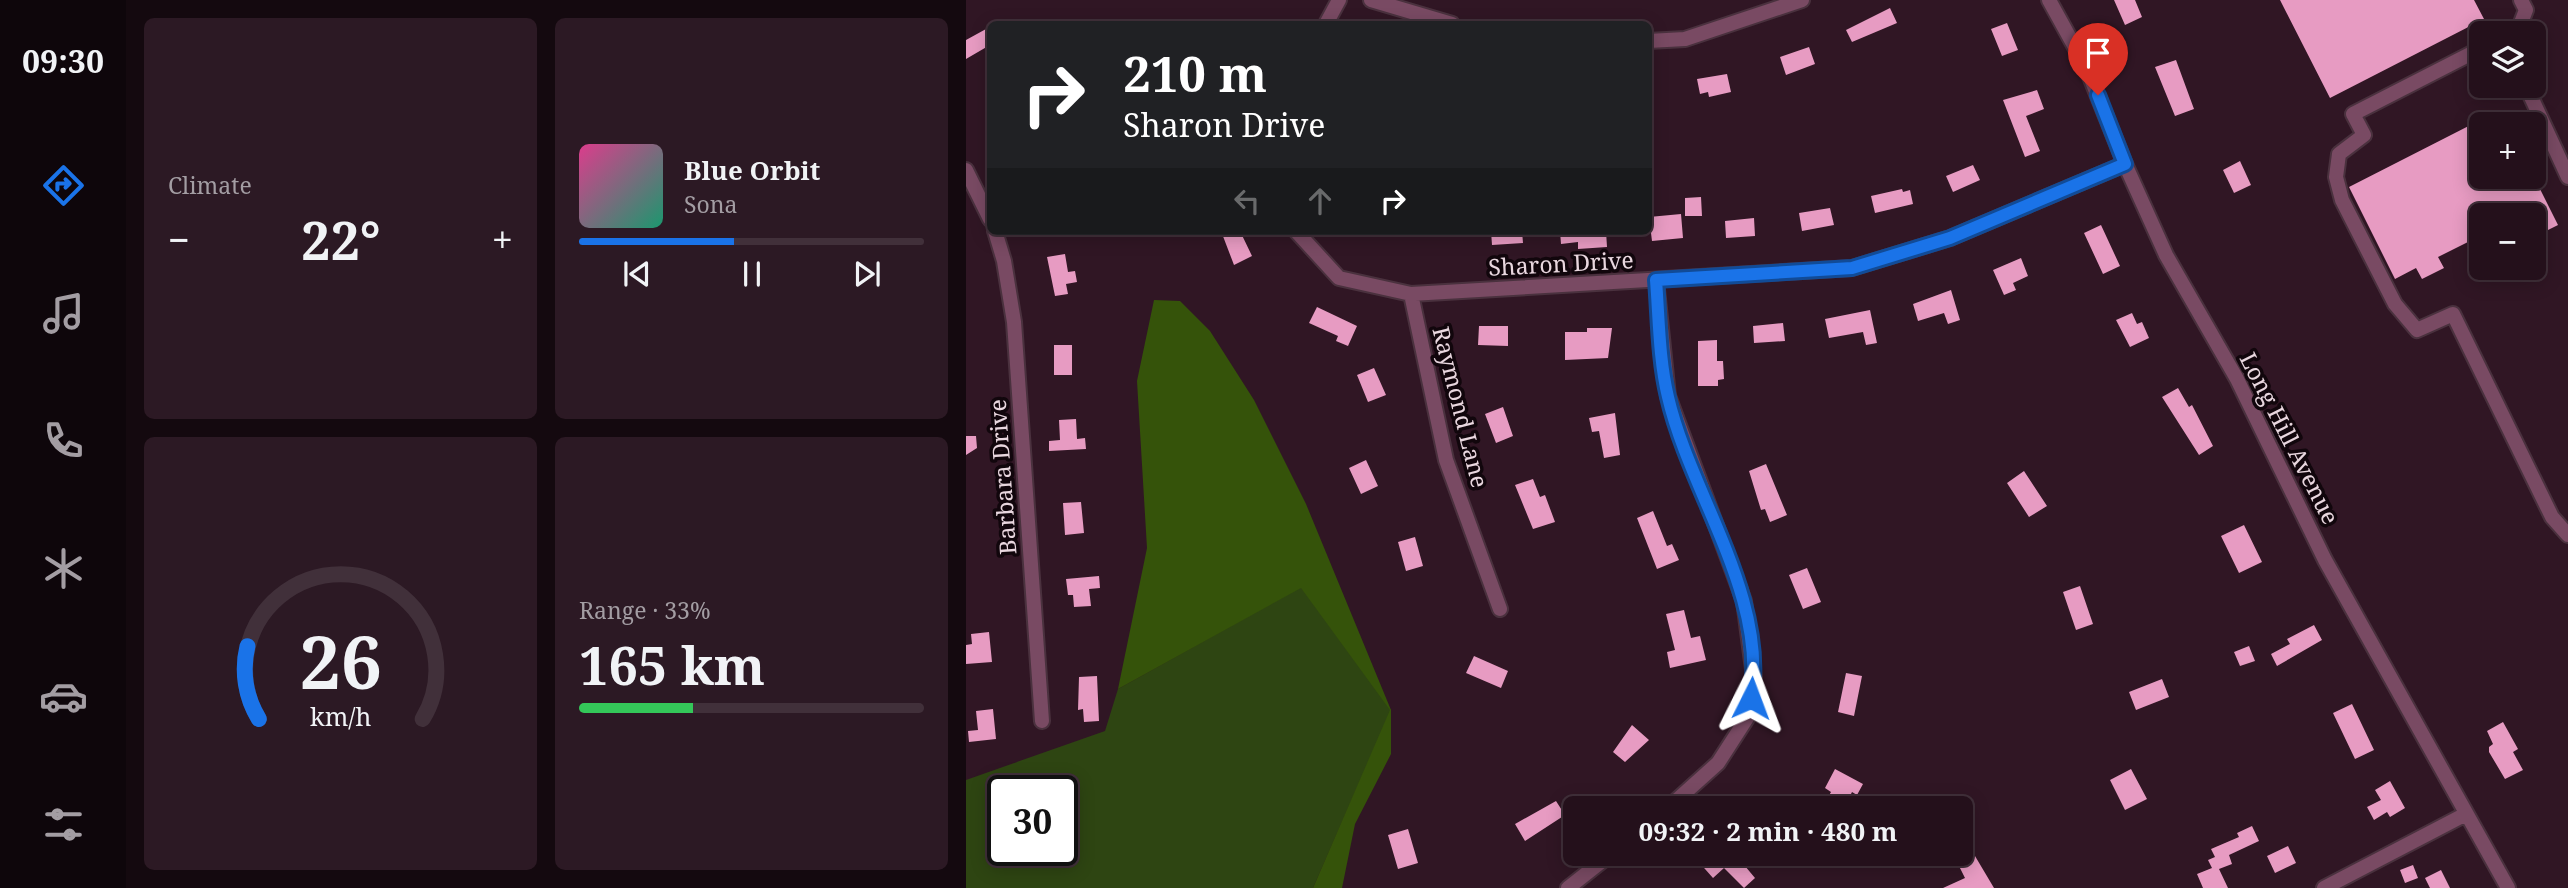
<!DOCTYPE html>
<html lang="en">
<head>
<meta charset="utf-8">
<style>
	body { margin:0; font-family:"Noto Serif",serif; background:#2c1924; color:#f1f3f6; height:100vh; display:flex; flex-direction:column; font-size:26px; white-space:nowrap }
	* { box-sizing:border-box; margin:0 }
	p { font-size:23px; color:#a39da3 }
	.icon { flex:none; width:38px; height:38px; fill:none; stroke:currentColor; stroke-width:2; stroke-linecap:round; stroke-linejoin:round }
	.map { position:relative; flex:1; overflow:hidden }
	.side { display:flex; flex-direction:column; gap:18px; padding:18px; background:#14090f; width:840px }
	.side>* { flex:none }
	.banner { position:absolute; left:21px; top:21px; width:665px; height:214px; border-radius:10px; box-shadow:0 4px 18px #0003,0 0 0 2px #41303a; background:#202124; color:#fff; overflow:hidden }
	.controls { position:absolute; left:1503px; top:21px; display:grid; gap:14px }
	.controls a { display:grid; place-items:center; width:77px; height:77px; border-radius:10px; background:#24101b; box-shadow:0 4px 18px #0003,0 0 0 2px #41303a; font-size:35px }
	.speed { position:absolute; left:21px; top:775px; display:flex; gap:14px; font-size:35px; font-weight:700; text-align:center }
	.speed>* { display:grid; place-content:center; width:91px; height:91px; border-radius:50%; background:#24101b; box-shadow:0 4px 18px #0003,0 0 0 2px #41303a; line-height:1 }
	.speed .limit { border:4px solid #111; border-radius:10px; background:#fff; color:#111 }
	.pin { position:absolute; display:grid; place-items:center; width:60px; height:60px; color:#fff; margin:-72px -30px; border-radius:50% 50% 50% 0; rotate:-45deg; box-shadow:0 0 7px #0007 }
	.pin .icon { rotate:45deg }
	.me { position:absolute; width:77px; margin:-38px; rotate:3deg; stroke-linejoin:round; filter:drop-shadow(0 0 5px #0008) }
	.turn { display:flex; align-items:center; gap:24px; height:147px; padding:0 21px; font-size:32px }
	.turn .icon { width:91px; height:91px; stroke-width:2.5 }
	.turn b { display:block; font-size:49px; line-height:60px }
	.lanes { display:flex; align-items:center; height:66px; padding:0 21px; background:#0003; justify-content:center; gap:35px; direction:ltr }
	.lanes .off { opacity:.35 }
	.big { font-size:52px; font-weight:700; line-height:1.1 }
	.side .tile { flex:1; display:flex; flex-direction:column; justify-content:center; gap:10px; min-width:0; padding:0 24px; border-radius:10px; background:#2c1924 }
	.side .dial { align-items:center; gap:0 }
	.dial svg { height:182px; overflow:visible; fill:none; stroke:#41303a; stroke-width:7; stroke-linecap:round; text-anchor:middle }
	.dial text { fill:#f1f3f6; stroke:none }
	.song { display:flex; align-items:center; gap:21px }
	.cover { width:84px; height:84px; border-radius:10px; background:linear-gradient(135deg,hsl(330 70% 55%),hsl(160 70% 35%)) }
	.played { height:7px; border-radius:4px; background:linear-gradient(90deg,#1a73e8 45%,#41303a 45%) }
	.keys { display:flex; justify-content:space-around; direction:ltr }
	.heat { display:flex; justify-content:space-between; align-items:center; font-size:38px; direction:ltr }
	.charge { height:10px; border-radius:5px; background:linear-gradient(90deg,#34c759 33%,#41303a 0) }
	.side .tiles { flex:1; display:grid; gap:18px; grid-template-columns:repeat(2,1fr) }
	.trip { position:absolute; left:597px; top:796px; width:410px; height:70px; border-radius:10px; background:#24101b; box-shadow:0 4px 18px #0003,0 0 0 2px #41303a; font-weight:700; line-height:70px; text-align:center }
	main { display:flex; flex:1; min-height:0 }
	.tab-bar { display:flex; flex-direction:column; width:126px; justify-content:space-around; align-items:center; background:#0e060b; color:#a39da3 }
	.tab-bar .icon { width:49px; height:49px }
	.tab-bar .active { color:#1a73e8 }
	.tab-bar b { font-size:32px; color:#f1f3f6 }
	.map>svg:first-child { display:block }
</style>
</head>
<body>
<main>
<nav class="tab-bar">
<b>09:30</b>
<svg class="icon active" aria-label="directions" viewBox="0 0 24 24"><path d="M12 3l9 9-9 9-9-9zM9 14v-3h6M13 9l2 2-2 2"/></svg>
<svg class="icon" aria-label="music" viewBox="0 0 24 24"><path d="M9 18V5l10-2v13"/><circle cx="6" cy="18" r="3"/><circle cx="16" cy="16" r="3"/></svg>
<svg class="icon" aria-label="phone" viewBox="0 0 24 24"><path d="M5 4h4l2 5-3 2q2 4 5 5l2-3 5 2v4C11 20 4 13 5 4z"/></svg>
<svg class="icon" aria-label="climate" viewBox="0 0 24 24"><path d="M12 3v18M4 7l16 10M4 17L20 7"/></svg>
<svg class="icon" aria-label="car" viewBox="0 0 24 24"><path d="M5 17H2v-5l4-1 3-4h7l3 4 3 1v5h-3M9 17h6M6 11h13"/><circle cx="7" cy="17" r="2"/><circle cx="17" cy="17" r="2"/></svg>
<svg class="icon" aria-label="filters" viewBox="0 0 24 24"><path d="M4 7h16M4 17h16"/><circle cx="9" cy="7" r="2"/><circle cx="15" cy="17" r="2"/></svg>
</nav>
<section class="side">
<div class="tiles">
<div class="tile"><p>Climate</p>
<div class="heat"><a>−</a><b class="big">22°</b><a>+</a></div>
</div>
<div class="tile">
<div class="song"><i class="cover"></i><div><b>Blue Orbit</b><p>Sona</p></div></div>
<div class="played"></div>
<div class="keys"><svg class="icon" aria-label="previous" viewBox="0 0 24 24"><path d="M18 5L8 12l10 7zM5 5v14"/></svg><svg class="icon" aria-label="pause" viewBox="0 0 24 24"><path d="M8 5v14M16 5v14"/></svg><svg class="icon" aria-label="next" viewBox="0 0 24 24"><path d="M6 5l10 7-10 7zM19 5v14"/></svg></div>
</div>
<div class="tile dial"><svg viewBox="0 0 100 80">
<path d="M14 69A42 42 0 1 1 86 69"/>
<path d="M14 69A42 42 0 0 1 9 37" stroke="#1a73e8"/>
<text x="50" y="56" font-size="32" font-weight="700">26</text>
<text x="50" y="72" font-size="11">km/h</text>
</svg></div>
<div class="tile"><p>Range · 33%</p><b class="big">165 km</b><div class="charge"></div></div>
</div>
</section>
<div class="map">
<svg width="1602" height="888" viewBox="0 0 1602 888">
	<rect width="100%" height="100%" fill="#301624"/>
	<path fill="#2e4512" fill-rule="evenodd" d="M335 587 425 710 347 888H0V780L139 731 152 689ZM37 791H96V850H37Z"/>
	<path fill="#35530a" d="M188 300 214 301 244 331 288 400 340 504 425 710V754L389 824 376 888H347L424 710 335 588 152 689 181 548 171 381Z"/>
	<path fill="#e79bc2" d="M1148 0H1169L1176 17 1159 25Z
		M1314 0H1508L1518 19 1364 98Z
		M924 8 931 23 886 42 880 30Z
		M1041 23 1052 50 1036 56 1025 29Z
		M20 29 24 45 0 59V40Z
		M843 47 849 64 820 75 814 57Z
		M1210 60 1228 109 1209 116 1189 67Z
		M761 74 765 92 743 97 742 92 734 94 731 79Z
		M1071 90 1078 109 1060 116 1074 151 1059 157 1037 100Z
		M1534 110 1541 124H1516V177H1568L1592 225 1568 237V215H1516V254L1508 239 1472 257 1478 268 1456 279 1450 268 1429 279 1383 187Z
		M1274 161 1285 185 1268 193 1257 170Z
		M1007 165 1014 180 987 192 980 176Z
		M936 189 937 192 944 190 947 204 909 213 905 196Z
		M735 197 736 216H719V198Z
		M864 208 868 225 836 231 833 213Z
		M715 214 717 238 686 241 683 217Z
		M788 218 789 236 760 238 759 221Z
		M1135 225 1154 266 1137 274 1118 233Z
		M255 231H274L286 256 268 265Z
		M525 231H556L557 243 526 245Z
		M594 231H640L641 247 612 249V242L595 244Z
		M99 254 102 272 109 271 111 282 100 284 102 294 89 296 81 257Z
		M1055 258 1062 276 1047 283 1050 290 1038 295 1027 270Z
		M985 290 994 320 982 324 978 313 952 321 947 304Z
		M351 307 391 326 382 346 370 341 372 336 343 323Z
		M904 310 911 343 900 345 897 332 863 338 859 319Z
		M1166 313 1171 324 1176 322 1183 338 1164 347 1150 320Z
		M817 323 819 341 788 343 787 326Z
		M513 326H542V346L512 345Z
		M621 328H646L642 358 599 360V332H621Z
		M751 340V361H757L758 379 752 380V386H732V341Z
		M88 345H106V375H88Z
		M408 368 420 395 402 402 391 375Z
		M1212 388 1223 407 1226 405 1247 446 1233 455 1196 397Z
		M537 407 547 436 530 443 519 414Z
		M649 413 654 455 638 458 633 431 626 432 623 418Z
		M110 419 111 439 119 438 120 449 83 451V441L94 440 93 420Z
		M0 436H10L11 448 0 455Z
		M400 460 412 486 395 494 383 468Z
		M800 464 821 515 804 522 799 509 795 510 783 471Z
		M1058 471 1081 506 1063 517 1041 483Z
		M567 479 574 497 579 495 589 522 567 529 549 485Z
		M115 502 118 533 99 535 97 503Z
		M687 511 701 546 706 544 713 560 691 569 671 518Z
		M1278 525 1296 562 1273 573 1255 536Z
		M449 537 457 566 440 571 432 542Z
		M841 568 855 602 837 609 823 575Z
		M133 576 134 588 123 589 125 606 108 607 107 595H102L100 579Z
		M1114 586 1127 624 1110 630 1097 592Z
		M718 610 725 638 734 636 740 660 704 668 701 652 709 650 700 614Z
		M1348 625 1356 640 1311 666 1305 654 1324 644 1321 639Z
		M23 632 26 662 0 664V645L6 644 5 634Z
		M1283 646 1289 661 1274 666 1268 652Z
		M508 656 542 671 535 688 500 673Z
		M880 673 896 676 888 716 872 712Z
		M131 676 133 721 118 722 117 709 112 710 113 677Z
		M1196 679 1203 697 1170 710 1163 692Z
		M1386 704 1408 750 1389 759 1367 713Z
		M27 709 30 739 3 742 2 731 12 730 10 711Z
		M1537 722 1552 749 1547 752 1557 770 1539 779 1523 752V747L1527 744 1521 731Z
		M666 725 683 740 659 762 647 752Z
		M869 769 897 784 891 795 886 792 878 808H856L865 792 859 788Z
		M1165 769 1181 799 1159 810 1144 780Z
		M1424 781 1439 808 1424 817 1421 812 1408 820 1401 807 1415 800 1409 790Z
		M590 801 599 815 559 841 549 824Z
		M1286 826 1293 841 1263 855 1266 864 1253 869 1262 888H1237L1231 874 1246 868 1242 860 1249 857 1245 849 1273 837 1271 833Z
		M442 829 452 863 432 869 422 835Z
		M1322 846 1330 863 1309 873 1301 856Z
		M738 854H769L789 878 778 888 758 868 747 878 731 860Z
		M1009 856 1028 888H977L999 878 992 864Z
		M1447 865 1452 878 1439 883 1434 870Z
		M1475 870 1484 888H1464L1459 878Z"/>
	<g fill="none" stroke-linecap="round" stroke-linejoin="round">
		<g stroke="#4a313e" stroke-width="18">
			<path id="minor" d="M405 0 486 24
				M1083 0 1121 69 1159 164 1200 255 1271 379 1359 560 1542 888
				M360 24 373 0
				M1551 33 1560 10 1555 0
				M682 41 719 39 836 0
				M1516 48 1387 114 1398 135 1373 154 1370 177 1376 200 1429 304 1451 330 1487 314 1586 517 1602 535
				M1560 86 1602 177
				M0 170 24 219
				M29 231 38 261 48 322 76 721
				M330 231 373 278 445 294 886 268 984 238 1159 164
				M690 280 702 396 778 601 788 677 781 718 752 763 702 808
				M445 294 480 460 534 609
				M602 888 645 854
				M1358 888 1500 814"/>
		</g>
		<use href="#minor" stroke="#794a63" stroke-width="14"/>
	</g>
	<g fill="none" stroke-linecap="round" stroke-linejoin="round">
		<g stroke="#114b97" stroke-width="18">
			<path id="route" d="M785 698C802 596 724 493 702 397 693 360 693 318 690 280L886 268 984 238 1159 164 1132 95"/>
		</g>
		<use href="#route" stroke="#1a73e8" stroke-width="12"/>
	</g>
	<g text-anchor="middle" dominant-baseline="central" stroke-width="7" stroke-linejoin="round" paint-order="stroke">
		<g font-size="23" fill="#e9d7df" stroke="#11060c">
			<text transform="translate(595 263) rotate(-3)">Sharon Drive</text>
			<text transform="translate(495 407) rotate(76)">Raymond Lane</text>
			<text transform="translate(1324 438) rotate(63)">Long Hill Avenue</text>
			<text transform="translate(36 477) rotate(-94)">Barbara Drive</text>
		</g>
	</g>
</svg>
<div class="controls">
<a><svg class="icon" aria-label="layers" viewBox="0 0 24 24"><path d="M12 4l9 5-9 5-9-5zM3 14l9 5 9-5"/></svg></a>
<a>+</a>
<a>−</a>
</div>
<div class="speed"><div class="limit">30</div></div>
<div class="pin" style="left:1132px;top:95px;background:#d93025"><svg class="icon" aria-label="arrive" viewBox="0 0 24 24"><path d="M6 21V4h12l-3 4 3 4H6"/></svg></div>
<svg class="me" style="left:785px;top:698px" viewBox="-20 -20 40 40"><path d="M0-17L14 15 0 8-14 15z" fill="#1a73e8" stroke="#fff" stroke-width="4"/></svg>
<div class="trip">09:32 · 2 min · 480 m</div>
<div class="banner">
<div class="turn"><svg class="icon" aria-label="right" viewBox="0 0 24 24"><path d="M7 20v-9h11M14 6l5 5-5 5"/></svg><div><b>210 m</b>Sharon Drive</div></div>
<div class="lanes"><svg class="icon off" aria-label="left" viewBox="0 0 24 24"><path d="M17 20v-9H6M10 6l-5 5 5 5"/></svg><svg class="icon off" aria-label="ahead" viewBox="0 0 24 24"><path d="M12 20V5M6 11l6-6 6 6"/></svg><svg class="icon" aria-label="right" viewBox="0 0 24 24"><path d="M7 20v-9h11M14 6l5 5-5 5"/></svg></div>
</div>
</div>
</main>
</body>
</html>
